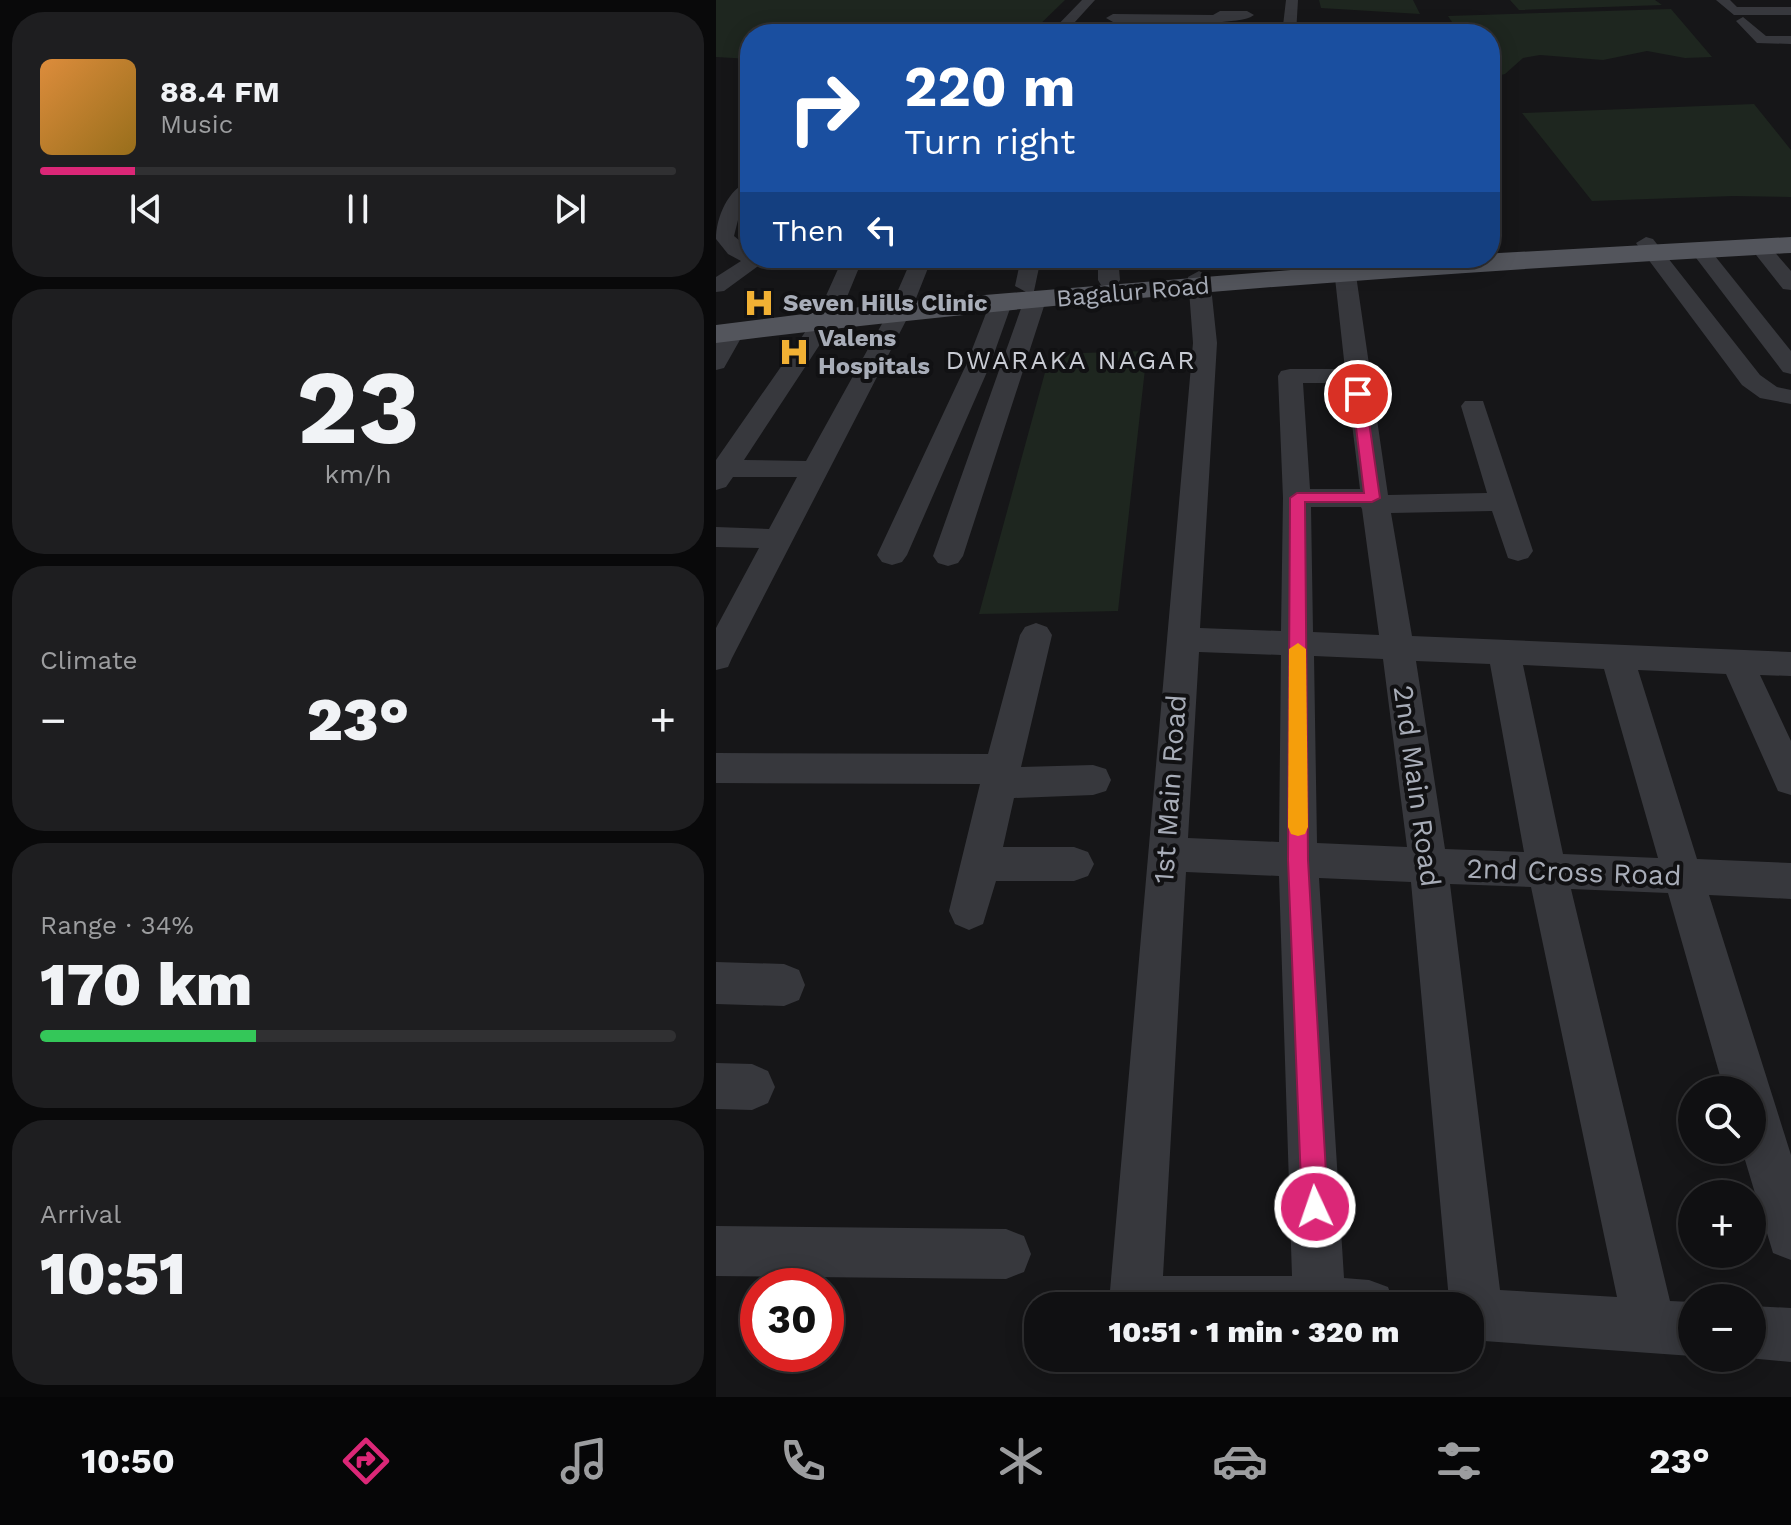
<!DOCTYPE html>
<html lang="en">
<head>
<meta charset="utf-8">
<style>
	body { margin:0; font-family:"Work Sans",sans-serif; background:#1e1e20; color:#f1f3f6; height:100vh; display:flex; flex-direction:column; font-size:30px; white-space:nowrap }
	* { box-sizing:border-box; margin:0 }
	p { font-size:26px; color:#9c9d9f }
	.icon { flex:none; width:44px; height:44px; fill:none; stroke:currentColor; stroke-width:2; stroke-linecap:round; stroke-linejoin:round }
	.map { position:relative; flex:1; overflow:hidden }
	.drawer { display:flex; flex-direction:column; gap:12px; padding:12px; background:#09090a; width:716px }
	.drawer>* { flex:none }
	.guide { position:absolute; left:24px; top:24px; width:760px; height:244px; border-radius:32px; box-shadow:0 4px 20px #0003,0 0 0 2px #303032; background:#1a4fa0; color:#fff; overflow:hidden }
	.buttons { position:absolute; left:962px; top:1076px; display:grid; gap:16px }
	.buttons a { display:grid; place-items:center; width:88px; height:88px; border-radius:50%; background:#101012; box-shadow:0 4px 20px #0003,0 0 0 2px #303032; font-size:40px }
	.speed { position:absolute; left:24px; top:1268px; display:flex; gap:16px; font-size:40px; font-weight:700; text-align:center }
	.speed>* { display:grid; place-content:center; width:104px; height:104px; border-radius:50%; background:#101012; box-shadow:0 4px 20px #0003,0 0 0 2px #303032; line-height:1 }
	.speed .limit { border:12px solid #d22; background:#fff; color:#111 }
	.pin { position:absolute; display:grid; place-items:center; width:68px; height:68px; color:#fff; margin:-34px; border:4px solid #fff; border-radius:50%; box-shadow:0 2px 8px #0007 }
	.me { position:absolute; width:88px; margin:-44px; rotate:357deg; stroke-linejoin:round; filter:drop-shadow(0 0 6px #0008) }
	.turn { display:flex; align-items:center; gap:28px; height:168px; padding:0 32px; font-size:36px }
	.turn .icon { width:104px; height:104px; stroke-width:2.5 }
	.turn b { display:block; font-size:56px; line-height:68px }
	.then { display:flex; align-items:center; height:76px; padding:0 32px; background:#0003; gap:16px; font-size:30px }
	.big { font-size:60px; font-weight:800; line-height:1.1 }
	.drawer .card { flex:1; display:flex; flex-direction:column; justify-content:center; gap:12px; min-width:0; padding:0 28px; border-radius:32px; background:#1e1e20 }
	.drawer .dial { align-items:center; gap:0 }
	.dial b { font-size:104px; line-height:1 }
	.song { display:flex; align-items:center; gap:24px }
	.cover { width:96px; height:96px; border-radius:12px; background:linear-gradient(135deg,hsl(30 70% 55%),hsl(40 70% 35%)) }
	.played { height:8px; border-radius:4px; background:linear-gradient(90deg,#db2777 15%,#303032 15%) }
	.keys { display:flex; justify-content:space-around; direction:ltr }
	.heat { display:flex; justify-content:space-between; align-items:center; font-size:44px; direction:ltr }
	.charge { height:12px; border-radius:6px; background:linear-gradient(90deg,#34c759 34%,#303032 0) }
	.trip { position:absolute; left:308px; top:1292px; width:460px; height:80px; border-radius:32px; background:#101012; box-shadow:0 4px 20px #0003,0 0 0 2px #303032; font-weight:800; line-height:80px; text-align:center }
	.dock { display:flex; height:128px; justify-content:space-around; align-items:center; background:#060607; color:#9c9d9f }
	.dock .icon { width:56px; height:56px }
	.dock .selected { color:#db2777 }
	.dock b { font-size:36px; color:#f1f3f6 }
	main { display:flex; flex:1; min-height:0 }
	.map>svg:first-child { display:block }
</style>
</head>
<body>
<main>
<section class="drawer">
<div class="card">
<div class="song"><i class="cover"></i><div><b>88.4 FM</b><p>Music</p></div></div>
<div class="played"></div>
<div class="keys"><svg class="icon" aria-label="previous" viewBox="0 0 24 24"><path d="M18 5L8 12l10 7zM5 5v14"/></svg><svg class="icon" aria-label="pause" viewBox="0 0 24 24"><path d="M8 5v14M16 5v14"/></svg><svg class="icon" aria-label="next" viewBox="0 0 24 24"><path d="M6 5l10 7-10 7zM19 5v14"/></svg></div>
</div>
<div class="card dial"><b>23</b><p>km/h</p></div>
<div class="card"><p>Climate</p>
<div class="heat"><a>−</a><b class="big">23°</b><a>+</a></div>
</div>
<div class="card"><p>Range · 34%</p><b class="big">170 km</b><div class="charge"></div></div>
<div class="card"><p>Arrival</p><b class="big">10:51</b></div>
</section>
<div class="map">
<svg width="1075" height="1397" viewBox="0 0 1075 1397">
	<rect width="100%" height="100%" fill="#161618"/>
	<path fill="#1e261f" d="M0 0H349L314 34H34V59L0 57Z
		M603 0H697L704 14 605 8Z
		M794 0H939L946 5 803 10Z
		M955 9 996 57 969 58 931 51 887 60 824 55 807 58 789 74 777 77 774 73V34H744L732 16Z
		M1038 104 1075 150V197L1017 196 876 201 806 113Z
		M431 351 402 611 263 614 334 354Z"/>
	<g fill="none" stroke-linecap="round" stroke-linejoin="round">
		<path fill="#37383d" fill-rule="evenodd" d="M366 0H379L348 34H333Z
			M570 0H582L580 34H566Z
			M1000 0H1014L1021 7H1075V15H1018Z
			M504 11H531L538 15C529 22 512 20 502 23L397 22 390 18 397 14 497 15Z
			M1027 17 1050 36H1075V44L1041 43 1020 21Z
			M34 181V198L25 208 18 236 34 249V258H53L8 291 0 292V277L25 261 12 254 0 239C0 218 12 188 34 181Z
			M930 237 937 239 1044 375 1061 387 1075 390V404L1044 398 1026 385 920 243Z
			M1043 240 1050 242 1075 271V290L1067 289 1033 246Z
			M984 244 991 246 1075 351V374L1067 372 974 250Z
			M127 258H147L126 309 117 315 120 320 28 460 90 461 173 311 196 258H216L195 311 16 658 12 667 0 670V628L43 548 0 547V527L53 529 81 477H17L10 487 0 490V460L101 315 107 314 104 309Z
			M305 258H325L318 291 310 292 299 286Z
			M382 258H402L404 280 401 285H385L382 280Z
			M428 258H507C497 270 439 271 428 258Z
			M567 258H587L594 270 590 274H576Z
			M616 261 640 275 672 495 771 493 745 406 749 401H767L817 551 812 558 802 561 792 558 776 511 675 513 696 636 1075 652V676L1044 675 1075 741V795L1062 791 1010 674 922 670 981 859 1075 863V899L993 895 1075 1155V1260L1057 1253 1026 1150H1036V1090H1008L952 893 855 889 954 1301 976 1302V1356L754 1340V1306H731L733 1300 695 882 603 878 628 1278 653 1280 672 1287 679 1306H395L393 1302 477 343 472 277 483 271 494 277 501 343 484 628 565 631 567 498 562 376 565 371 574 369H629L619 278 606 267ZM587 383H631L644 489H594ZM595 507H645L646 509 663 635 597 632ZM483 652 565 655 563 842 472 838ZM598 656 667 659 691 847 601 843ZM700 661 774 664 808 852 729 849ZM807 665 888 669 942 858 847 854ZM470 872 563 876 576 1276H447ZM734 884 815 887 901 1297 784 1290Z
			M319 293 330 300 247 556 242 563 232 566 222 563 217 556 308 300Z
			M285 296 296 303 274 365 191 555 186 562 176 565 166 562 161 555 250 365 274 303Z
			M18 324 26 326 29 331 8 368 0 370V342L10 326Z
			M320 623 331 627 336 635 305 767 377 765 390 769 395 780 390 791 377 795 298 798 287 847H358L372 852 378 864 372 876 358 881H280L267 924 253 930 239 924 233 911 264 784 0 783V753L272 754 304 635 309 627Z
			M0 962 68 964 83 970 89 985 83 1000 68 1006 0 1004Z
			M0 1063 36 1064 52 1071 59 1087 52 1103 36 1110 0 1109Z
			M0 1226 290 1229 308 1236 315 1254 308 1272 290 1279 0 1276Z
			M1036 1306 1075 1308V1362L1032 1358H1036Z"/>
		<path fill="#53555c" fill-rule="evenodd" d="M1075 237V253C716 273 357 298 0 343V325L184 302 722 258H774V254L783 253Z"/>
	</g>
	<path fill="#db2777" stroke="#8e194d" stroke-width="2" d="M642 390 649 394 664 498 656 502H589L592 860 612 1207 608 1217 599 1221 589 1217 586 1207 572 860 574 498 581 493H648L636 394Z"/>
	<path fill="#f59e0b" d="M582 643 590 649 592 827 589 834 582 836 575 834 572 827 573 649Z"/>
	<defs>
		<g id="hospital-bare" transform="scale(2.4)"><path d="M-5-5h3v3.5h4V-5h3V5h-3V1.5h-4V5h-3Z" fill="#f2b134" stroke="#111113" stroke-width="2.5" paint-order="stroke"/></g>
	</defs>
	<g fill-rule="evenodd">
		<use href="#hospital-bare" x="43" y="303"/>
		<use href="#hospital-bare" x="78" y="352"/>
	</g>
	<g text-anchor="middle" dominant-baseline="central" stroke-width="8" stroke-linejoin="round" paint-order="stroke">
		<g font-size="24" fill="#a8adb8" stroke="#111113">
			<text transform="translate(417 292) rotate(-5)">Bagalur Road</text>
		</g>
		<g font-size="24" font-weight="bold" fill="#a8adb8" stroke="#111113" text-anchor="start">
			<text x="67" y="303">Seven Hills Clinic</text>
			<text x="102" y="338">Valens<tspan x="102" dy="28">Hospitals</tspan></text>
		</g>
		<g font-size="26" letter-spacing="2" fill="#c9ccd4" stroke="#111113">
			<text x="355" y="360">DWARAKA NAGAR</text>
		</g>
		<g font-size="28" fill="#a8adb8" stroke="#111113">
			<text transform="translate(701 786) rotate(82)">2nd Main Road</text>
			<text transform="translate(454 789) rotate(-86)">1st Main Road</text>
			<text transform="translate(858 872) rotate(2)">2nd Cross Road</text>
		</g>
	</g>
</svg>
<div class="buttons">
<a><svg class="icon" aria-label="search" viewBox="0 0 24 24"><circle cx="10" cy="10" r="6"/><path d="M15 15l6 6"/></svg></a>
<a>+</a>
<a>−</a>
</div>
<div class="speed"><div class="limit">30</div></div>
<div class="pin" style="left:642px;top:394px;background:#d93025"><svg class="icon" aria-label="arrive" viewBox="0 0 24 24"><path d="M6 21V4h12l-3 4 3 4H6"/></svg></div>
<svg class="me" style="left:599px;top:1207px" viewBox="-20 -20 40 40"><circle r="17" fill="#db2777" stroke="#fff" stroke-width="3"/><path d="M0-11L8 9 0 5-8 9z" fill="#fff"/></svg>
<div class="trip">10:51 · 1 min · 320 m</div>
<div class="guide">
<div class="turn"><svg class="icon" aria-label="right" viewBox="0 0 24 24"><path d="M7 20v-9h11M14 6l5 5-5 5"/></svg><div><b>220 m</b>Turn right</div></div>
<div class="then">Then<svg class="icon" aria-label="left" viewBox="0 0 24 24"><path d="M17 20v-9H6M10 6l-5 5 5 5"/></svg></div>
</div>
</div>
</main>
<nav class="dock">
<b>10:50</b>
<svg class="icon selected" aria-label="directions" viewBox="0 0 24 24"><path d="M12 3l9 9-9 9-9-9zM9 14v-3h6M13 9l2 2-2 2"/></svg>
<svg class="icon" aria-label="music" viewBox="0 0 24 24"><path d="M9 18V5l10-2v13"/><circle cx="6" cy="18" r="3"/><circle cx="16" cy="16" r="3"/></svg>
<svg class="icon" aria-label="phone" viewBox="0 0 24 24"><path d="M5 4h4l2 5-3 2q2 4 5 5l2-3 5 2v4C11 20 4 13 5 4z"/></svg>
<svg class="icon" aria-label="climate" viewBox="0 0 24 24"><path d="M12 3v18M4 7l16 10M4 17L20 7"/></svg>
<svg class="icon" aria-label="car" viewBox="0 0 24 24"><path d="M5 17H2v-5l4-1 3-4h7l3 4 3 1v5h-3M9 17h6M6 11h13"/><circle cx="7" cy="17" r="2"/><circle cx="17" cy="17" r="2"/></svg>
<svg class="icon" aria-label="filters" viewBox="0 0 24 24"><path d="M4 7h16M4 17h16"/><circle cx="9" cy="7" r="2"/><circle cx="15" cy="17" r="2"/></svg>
<b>23°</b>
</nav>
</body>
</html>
